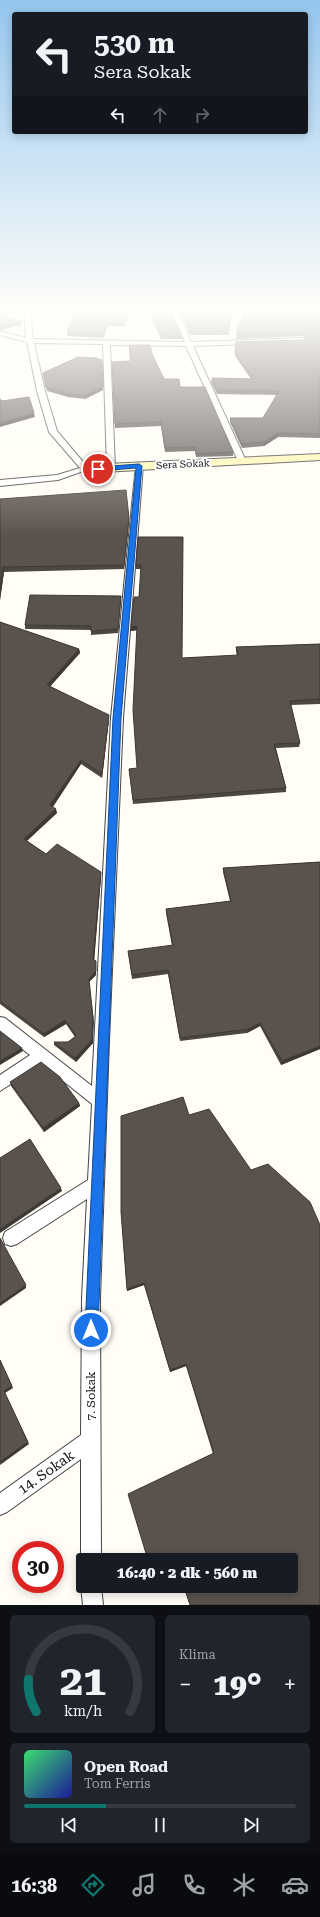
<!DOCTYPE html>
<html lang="tr">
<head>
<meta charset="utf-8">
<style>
	body { margin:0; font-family:"Roboto Serif",serif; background:#20242c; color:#f1f3f6; height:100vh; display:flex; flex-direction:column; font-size:15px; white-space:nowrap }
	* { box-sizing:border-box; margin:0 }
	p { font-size:13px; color:#9ea1a6 }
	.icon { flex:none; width:22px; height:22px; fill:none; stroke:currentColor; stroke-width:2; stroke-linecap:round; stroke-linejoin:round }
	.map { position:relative; height:1605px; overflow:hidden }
	.drawer { display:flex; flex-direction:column; gap:10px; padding:10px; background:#0d0f14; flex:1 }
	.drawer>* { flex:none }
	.top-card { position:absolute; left:12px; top:12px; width:296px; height:122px; border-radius:4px; box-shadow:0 2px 10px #0003; background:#171b24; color:#f1f3f6; overflow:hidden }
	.speed { position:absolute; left:12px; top:1541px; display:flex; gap:8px; font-size:20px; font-weight:700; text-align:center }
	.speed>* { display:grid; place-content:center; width:52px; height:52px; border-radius:50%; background:#171b24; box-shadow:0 2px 10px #0003; line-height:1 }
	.speed .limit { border:6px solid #d22; background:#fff; color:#111 }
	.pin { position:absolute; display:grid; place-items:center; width:34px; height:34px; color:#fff; margin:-17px; border:2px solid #fff; border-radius:50%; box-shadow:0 1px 4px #0007 }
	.me { position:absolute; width:44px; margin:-22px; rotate:0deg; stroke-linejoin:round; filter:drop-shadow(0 0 3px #0008) }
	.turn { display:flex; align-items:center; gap:14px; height:84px; padding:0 16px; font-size:18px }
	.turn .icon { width:52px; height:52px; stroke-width:2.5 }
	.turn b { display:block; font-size:28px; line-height:34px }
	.lanes { display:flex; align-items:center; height:38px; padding:0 16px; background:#0003; justify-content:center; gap:20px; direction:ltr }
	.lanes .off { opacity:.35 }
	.big { font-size:30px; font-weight:800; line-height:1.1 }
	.drawer .card { flex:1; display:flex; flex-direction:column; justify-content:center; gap:6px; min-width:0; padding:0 14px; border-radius:6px; background:#20242c }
	.drawer .dial { align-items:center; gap:0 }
	.dial svg { height:104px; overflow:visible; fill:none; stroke:#363941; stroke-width:7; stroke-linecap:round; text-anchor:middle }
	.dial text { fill:#f1f3f6; stroke:none }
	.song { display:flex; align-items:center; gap:12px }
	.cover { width:48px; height:48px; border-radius:6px; background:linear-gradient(135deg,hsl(140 70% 55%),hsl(240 70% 35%)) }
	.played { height:4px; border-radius:2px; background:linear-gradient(90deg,#0f766e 30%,#363941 30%) }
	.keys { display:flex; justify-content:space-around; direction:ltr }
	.heat { display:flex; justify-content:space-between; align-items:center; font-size:22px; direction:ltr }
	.drawer .tiles { flex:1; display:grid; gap:10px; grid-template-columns:1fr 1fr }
	.card:last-child { grid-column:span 2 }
	.trip { position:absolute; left:76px; top:1553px; width:222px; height:40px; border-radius:4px; background:#171b24; box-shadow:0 2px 10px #0003; font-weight:800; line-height:40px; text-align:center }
	.tabs { display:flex; height:64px; justify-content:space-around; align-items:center; background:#090b0e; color:#9ea1a6 }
	.tabs .icon { width:28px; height:28px }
	.tabs .current { color:#0f766e }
	.tabs b { font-size:18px; color:#f1f3f6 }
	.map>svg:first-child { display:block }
</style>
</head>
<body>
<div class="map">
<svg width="320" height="1605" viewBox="0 0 320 1605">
	<rect width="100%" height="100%" fill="#fffdf5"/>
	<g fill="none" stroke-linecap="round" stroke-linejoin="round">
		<g stroke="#444" stroke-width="2">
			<path id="street" d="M24 311H30L33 339 185 342 171 311H177L191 342 303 338 306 340 303 342 193 346 246 461 242 463 238 461 186 346 110 345 115 468 111 470 107 468 103 344 34 343 45 391 57 431 89 469 58 480 0 486V480L57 475 80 468 49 432 37 391 27 342 0 335V331L26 338Z
				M97 311C110 311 164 309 171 314L168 316Z
				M136 464H139L143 466 123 718 109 1040 100 1298 101 1560H83V1565L81 1560V1459L7 1512 0 1515V1493L81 1435 82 1298 87 1199 17 1244 11 1246 5 1244 3 1238 5 1232 88 1180 92 1104 42 1064 0 1091V1075L30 1055 0 1032V1017L5 1018 92 1086 111 718Z
				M83 1580V1586H101L103 1605H83L81 1586Z"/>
		</g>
		<g stroke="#333" stroke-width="2">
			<path id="secondary" d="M320 454V460L85 473 79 469 85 465Z"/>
		</g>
		<use href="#street" fill="#fff" fill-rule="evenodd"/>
		<use href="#secondary" fill="#fff6b0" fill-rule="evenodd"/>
	</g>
	<path fill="#4d4742" d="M179 311H231L229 335H190Z
		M320 311V438L278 437 264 446 242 448 230 422V418H263L277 395 217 394 211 382 212 378 251 379 235 356 236 342 303 340 305 339 303 336 236 339 237 328Z
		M128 312V316L125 327 107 326 104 338 67 336V332Z
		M151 313 182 336V339H161L151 317Z
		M129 345 152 354 164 379 180 387 233 452V456L196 457 195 451 165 452 161 426 115 428 112 362 130 361Z
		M43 373 103 390 85 399 68 397 47 391Z
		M0 499 129 518 124 569 4 572 0 600Z
		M138 537 182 658 237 656 236 651V647L320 644V704L291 705 300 743 299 747 276 748 286 788V792L133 804 129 769 137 768V630L131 631 139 597 141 569H136V565Z
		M121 596 118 633 91 635V630L25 629V625Z
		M0 622 79 649 80 653 50 686 109 719 102 778 81 764 53 807 57 813 27 841 46 854 101 876 94 960 96 961V975L89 982 94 1022 93 1043 76 1062 54 1045V1042H68L75 1037 66 1024 44 1037 0 1004Z
		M320 862V1049L281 1065 260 1026 247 1033 180 1041 168 974 132 979 128 951 172 946 166 913V909L230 901 223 872V868Z
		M10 1082 79 1103 80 1106 44 1132 11 1086Z
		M121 1212 320 1605H190L183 1586H291V1560H175L174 1556 165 1560 213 1454 186 1366 170 1372 144 1285 127 1291Z"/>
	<path fill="#3f3936" d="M5 311H12L0 318V315Z
		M128 312V316L125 327V323Z
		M22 321V325L0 330V326Z
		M107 322V326L104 338V334Z
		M102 364 103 390 85 399 84 396Z
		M34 413 35 417 0 427V423Z
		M278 433V437L264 446V442Z
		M129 518V522L124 569V565Z
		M3 567 4 572 0 600V591Z
		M121 596V601L118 633V629Z
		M137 626 138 630 131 631V627Z
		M79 649 80 653 48 689 47 685Z
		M109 715V719L102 778V774Z
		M81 760V764L51 809 50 805Z
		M56 809 57 813 24 843V839Z
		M101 872V876L94 963 93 959Z
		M96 961V975L89 982V979Z
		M93 1018V1043L76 1062 75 1058Z
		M65 1020 66 1024 44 1037V1034Z
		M260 1023V1026L247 1033 248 1029Z
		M320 1046V1049L281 1065 282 1061Z
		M22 1048 23 1051 0 1065V1061Z
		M79 1103 80 1106 44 1132 43 1128Z
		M61 1188 62 1191 0 1233V1229Z
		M144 1283V1285L127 1291V1289Z
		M26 1285V1288L0 1306V1303Z
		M0 1360 13 1388 5 1393 29 1444 0 1465 4 1391Z
		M186 1364V1366L170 1372V1370Z
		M174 1555V1556L165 1560H163Z"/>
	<path fill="#5a524d" stroke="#3f3936" d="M0 311H5L0 315Z
		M76 311H119L128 312 125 323 107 322 104 334 67 332Z
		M180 311H231L229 331 190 332Z
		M246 311H320V434L278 433 264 442 242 444 230 418H263L279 391 217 390 212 378 254 379 235 353 236 342 303 340 308 337 303 333 237 335V328Z
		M151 313 172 314 182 336 161 335Z
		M0 316 22 321 0 326Z
		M129 345H150L152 354 164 379H179L180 387H205L233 452 196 454 195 447 165 448 161 422 115 424 112 362 131 361Z
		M78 357 96 358 102 360 103 387 84 396 68 394 46 387 43 373Z
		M29 397 34 413 0 423V399L2 401Z
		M126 490 129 518 124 565 3 567 0 591V499Z
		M138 537H183L182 658 238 655 236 647 320 644V699L290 701 300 743 274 744 286 788 133 800 129 769 137 768 133 710 137 626 131 627 134 597H139L141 565H136Z
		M30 595 121 596 118 629 91 631V626L25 625Z
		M0 622 79 649 47 685 109 715 102 774 81 760 50 805 56 809 24 839 46 854 57 844 101 872 93 959 96 961V971L89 979 93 1018 92 1040 75 1058 54 1042H68L76 1036 65 1020 44 1034 0 1001Z
		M320 862V1046L282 1061 260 1023 248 1029 180 1038 168 970 132 975 128 951 173 945 166 909 231 901 223 868Z
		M0 1031 22 1048 0 1061Z
		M41 1062 60 1077 79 1103 43 1128 10 1082Z
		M183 1097 189 1115 209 1109 251 1170 268 1164 310 1202 320 1225V1605H190L184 1586H291V1560H176L174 1555 163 1560H148L128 1494 214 1453 186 1364 170 1370 144 1283 127 1289 121 1212V1116Z
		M30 1139 61 1188 0 1229V1158Z
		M0 1238 26 1285 0 1303Z
		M0 1360 12 1386 4 1391 28 1442 0 1462Z"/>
	<linearGradient id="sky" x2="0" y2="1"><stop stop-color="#95c6ee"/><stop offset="0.58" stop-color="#fffefa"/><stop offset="1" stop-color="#fffefa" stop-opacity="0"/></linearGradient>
	<rect width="320" height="536" fill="url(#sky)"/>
	<path fill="#1a73e8" stroke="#114b97" d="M139 464 142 466 121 718 98 1330 96 1335 91 1337 87 1335 85 1330 113 718 136 468 98 471 95 469 98 467Z"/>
	<g text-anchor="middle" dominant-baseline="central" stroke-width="4" stroke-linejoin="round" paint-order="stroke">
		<g font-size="10" fill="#111" stroke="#fff">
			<text transform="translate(183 464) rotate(-3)">Sera Sokak</text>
		</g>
		<g font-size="12" fill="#111" stroke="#fff">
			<text transform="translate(91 1396) rotate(-90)">7. Sokak</text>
		</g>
		<g font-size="14" fill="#111" stroke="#fff">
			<text transform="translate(46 1472) rotate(-35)">14. Sokak</text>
		</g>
	</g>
</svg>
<div class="speed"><div class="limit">30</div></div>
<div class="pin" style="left:98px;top:469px;background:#d93025"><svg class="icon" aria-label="arrive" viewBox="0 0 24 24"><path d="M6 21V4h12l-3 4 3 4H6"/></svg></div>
<svg class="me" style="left:91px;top:1330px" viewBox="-20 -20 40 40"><circle r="17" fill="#1a73e8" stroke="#fff" stroke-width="3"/><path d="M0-11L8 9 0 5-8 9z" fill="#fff"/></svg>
<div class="trip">16:40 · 2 dk · 560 m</div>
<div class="top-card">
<div class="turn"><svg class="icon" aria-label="left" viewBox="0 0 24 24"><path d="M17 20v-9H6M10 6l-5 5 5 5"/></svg><div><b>530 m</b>Sera Sokak</div></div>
<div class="lanes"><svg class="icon" aria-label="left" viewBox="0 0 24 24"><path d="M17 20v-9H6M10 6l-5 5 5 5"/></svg><svg class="icon off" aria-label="ahead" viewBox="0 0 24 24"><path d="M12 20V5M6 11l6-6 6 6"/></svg><svg class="icon off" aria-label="right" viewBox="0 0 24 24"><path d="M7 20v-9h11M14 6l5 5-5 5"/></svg></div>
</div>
</div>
<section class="drawer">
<div class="tiles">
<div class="card dial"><svg viewBox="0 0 100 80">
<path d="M14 69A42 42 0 1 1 86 69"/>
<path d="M14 69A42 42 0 0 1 8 44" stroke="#0f766e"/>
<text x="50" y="56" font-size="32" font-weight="700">21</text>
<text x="50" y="72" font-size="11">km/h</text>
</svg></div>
<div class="card"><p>Klima</p>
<div class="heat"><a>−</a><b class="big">19°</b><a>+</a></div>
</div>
<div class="card">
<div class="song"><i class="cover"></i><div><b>Open Road</b><p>Tom Ferris</p></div></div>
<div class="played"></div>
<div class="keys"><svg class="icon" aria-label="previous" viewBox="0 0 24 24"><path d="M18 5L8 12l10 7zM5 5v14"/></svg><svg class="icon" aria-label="pause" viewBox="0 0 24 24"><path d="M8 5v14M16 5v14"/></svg><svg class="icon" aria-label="next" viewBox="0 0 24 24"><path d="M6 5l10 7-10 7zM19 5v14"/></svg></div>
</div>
</div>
</section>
<nav class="tabs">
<b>16:38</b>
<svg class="icon current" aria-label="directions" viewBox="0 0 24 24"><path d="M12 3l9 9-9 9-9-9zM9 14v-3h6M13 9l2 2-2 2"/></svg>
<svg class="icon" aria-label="music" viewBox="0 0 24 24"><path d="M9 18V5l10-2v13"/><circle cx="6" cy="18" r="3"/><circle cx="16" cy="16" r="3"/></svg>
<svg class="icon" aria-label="phone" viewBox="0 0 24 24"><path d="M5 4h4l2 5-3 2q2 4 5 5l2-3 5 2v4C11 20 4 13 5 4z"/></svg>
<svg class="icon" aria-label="climate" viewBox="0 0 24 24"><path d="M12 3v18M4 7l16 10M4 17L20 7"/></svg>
<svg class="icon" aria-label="car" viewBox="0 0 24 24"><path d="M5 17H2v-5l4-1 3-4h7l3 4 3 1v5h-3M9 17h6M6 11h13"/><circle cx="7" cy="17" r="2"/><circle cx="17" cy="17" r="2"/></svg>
</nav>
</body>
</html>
